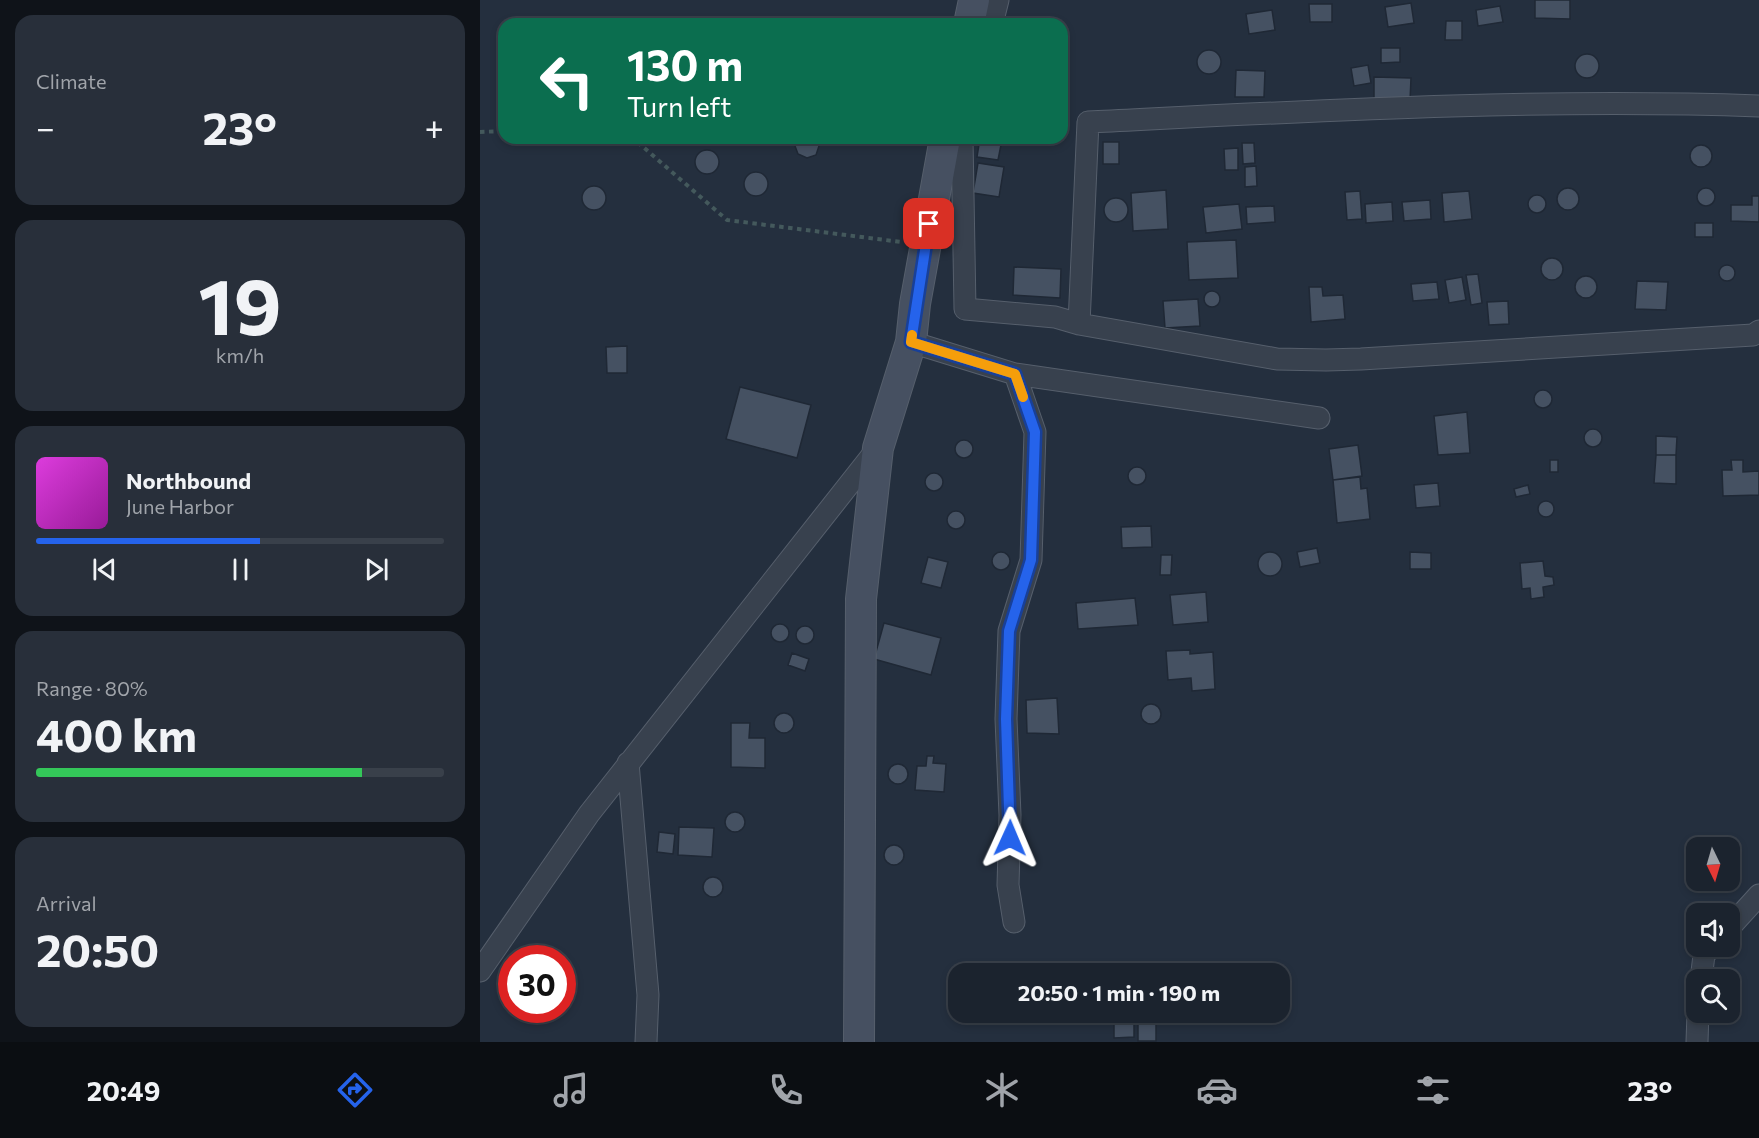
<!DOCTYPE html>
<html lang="en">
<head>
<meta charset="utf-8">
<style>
	body { margin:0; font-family:Commissioner,sans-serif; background:#282f3a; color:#f1f3f6; height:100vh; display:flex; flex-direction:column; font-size:22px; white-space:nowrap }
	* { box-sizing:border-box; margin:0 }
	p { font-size:20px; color:#a0a4aa }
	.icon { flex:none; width:33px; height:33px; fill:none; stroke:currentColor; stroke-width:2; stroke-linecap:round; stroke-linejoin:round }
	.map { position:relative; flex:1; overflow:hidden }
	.panel { display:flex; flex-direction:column; gap:15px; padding:15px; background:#0f1319; width:480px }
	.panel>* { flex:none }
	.top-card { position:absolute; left:18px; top:18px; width:570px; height:126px; border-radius:18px; box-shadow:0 3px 9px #0003,0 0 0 2px #39404a; background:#0b6e4f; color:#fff; overflow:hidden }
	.needle { width:39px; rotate:175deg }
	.tools { position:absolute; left:1206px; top:837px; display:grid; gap:12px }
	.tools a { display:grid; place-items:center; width:54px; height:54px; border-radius:12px; background:#1b232e; box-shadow:0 3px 9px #0003,0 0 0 2px #39404a; font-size:30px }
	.speed { position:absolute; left:18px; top:945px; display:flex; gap:12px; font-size:30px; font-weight:700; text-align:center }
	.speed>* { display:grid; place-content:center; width:78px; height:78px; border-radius:50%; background:#1b232e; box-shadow:0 3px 9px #0003,0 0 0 2px #39404a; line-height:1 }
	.speed .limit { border:9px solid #d22; background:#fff; color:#111 }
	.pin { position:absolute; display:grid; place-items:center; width:51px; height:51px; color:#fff; margin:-26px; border-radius:12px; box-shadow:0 3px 9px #0006 }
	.me { position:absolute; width:66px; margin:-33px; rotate:1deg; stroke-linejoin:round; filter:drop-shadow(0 0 4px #0008) }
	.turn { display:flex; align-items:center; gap:21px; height:126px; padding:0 30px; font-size:27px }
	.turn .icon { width:78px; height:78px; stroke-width:2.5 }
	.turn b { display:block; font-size:42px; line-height:51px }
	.big { font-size:45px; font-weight:700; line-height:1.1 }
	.panel .tile { flex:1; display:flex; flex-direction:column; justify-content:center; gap:9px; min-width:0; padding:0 21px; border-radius:18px; background:#282f3a }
	.panel .dial { align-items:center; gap:0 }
	.dial b { font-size:78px; line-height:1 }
	.song { display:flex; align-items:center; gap:18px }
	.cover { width:72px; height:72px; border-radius:9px; background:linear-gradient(135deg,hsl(300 70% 55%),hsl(300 70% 35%)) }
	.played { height:6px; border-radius:3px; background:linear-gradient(90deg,#2563eb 55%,#39404a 55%) }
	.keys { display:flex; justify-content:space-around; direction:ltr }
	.heat { display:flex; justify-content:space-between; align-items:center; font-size:33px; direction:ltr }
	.charge { height:9px; border-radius:4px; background:linear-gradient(90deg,#34c759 80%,#39404a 0) }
	.trip { position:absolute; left:468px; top:963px; width:342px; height:60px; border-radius:18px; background:#1b232e; box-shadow:0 3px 9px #0003,0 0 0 2px #39404a; font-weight:700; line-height:60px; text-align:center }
	.tab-bar { display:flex; height:96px; justify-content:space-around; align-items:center; background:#0b0e12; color:#a0a4aa }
	.tab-bar .icon { width:42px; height:42px }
	.tab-bar .on { color:#2563eb }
	.tab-bar b { font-size:27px; color:#f1f3f6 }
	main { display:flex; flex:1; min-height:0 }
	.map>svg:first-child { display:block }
</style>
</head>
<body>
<main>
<section class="panel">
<div class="tile"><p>Climate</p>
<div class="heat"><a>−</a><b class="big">23°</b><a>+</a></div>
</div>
<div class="tile dial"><b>19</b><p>km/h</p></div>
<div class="tile">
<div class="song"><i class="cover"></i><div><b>Northbound</b><p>June Harbor</p></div></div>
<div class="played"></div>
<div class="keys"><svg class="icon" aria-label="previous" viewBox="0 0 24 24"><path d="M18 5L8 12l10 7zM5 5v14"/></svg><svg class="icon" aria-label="pause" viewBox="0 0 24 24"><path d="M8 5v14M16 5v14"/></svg><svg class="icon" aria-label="next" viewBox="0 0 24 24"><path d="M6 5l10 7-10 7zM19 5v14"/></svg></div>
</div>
<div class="tile"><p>Range · 80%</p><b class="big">400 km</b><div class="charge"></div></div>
<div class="tile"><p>Arrival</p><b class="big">20:50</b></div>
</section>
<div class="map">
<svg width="1279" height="1042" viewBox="0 0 1279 1042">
	<rect width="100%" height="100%" fill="#242f3e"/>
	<path fill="#455162" stroke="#1f2835" stroke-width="1.5" d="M1055 0H1090V19L1055 18Z
		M931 3 934 23 908 27 905 7Z
		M829 4H852V22H830Z
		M1020 6 1023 22 998 26 996 10Z
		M792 10 795 30 769 34 766 14Z
		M966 21H982V40H965Z
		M901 48H920V62L901 63Z
		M717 62a12 12 0 1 1 24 0a12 12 0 1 1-24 0Z
		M1095 66a12 12 0 1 1 24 0a12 12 0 1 1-24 0Z
		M888 65 891 83 874 86 871 68Z
		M756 70 785 71 784 97H755Z
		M894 77 931 78 930 101 894 100Z
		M318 138H336L339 146 336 155 327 158 318 154 315 146Z
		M500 138 522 140 518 160 497 157Z
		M623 142H639V164H623Z
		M762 143H774L775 163 763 164Z
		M1210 156a11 11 0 1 1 22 0a11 11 0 1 1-22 0Z
		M758 148V170H745L744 149Z
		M215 162a12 12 0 1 1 24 0a12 12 0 1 1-24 0Z
		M498 163 524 167 519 197 493 193Z
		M776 166 777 186 765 187V167Z
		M264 184a12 12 0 1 1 24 0a12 12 0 1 1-24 0Z
		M102 198a12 12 0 1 1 24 0a12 12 0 1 1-24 0Z
		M1217 197a9 9 0 1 1 18 0a9 9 0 1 1-18 0Z
		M1077 199a11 11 0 1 1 22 0a11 11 0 1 1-22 0Z
		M686 190 688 229 653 231 651 193Z
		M880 191 882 219 867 220 865 192Z
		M989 191 992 219 964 222 962 193Z
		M1048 204a9 9 0 1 1 18 0a9 9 0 1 1-18 0Z
		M1272 196H1279V222L1251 221V205H1272Z
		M624 210a12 12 0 1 1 24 0a12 12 0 1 1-24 0Z
		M950 200 951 219 924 221 922 202Z
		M912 202 913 221 886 223 885 204Z
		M759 204 762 229 726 233 723 207Z
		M794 206 795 222 767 224 766 207Z
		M1215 223H1233V237H1215Z
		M756 240 758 278 709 280 707 242Z
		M1061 269a11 11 0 1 1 22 0a11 11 0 1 1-22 0Z
		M1239 273a8 8 0 1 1 16 0a8 8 0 1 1-16 0Z
		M534 267 581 269 580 298 533 295Z
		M998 274 1002 303 991 305 986 275Z
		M1095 287a11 11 0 1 1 22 0a11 11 0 1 1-22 0Z
		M982 277 986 300 969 303 965 280Z
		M1157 281 1188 282 1186 310 1155 309Z
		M957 282 959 299 933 301 931 284Z
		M829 287H842L843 296 863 295 865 319 831 322Z
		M724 299a8 8 0 1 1 16 0a8 8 0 1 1-16 0Z
		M718 299 720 326 685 328 683 301Z
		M1028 301 1029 324 1009 325 1007 302Z
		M147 346V373H127L126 347Z
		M260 387 331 405 317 458 246 439Z
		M1054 399a9 9 0 1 1 18 0a9 9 0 1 1-18 0Z
		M987 412 990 453 958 455 954 416Z
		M1104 438a9 9 0 1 1 18 0a9 9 0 1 1-18 0Z
		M1176 436 1197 437 1196 455H1176Z
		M475 449a9 9 0 1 1 18 0a9 9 0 1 1-18 0Z
		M878 445 882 476 853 480 849 449Z
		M1176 455H1196V484L1174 483Z
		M1070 460H1078V472H1070Z
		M1251 460H1263V472L1279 471V495L1243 496 1242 470H1252Z
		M648 476a9 9 0 1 1 18 0a9 9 0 1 1-18 0Z
		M445 482a9 9 0 1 1 18 0a9 9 0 1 1-18 0Z
		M880 477 881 489 887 488 890 519 857 523 853 480Z
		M958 483 960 506 936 508 934 485Z
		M1048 485 1050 494 1036 497 1034 489Z
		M1058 509a8 8 0 1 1 16 0a8 8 0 1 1-16 0Z
		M467 520a9 9 0 1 1 18 0a9 9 0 1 1-18 0Z
		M671 526 672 547 642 548 641 527Z
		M837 548 840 563 820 567 817 552Z
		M512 561a9 9 0 1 1 18 0a9 9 0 1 1-18 0Z
		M778 564a12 12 0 1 1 24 0a12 12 0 1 1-24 0Z
		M930 552 951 553V569H930Z
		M681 555H692L691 575H680Z
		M448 557 468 562 461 588 441 583Z
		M1063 561 1065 576 1073 577 1074 585 1063 587 1064 597 1051 599 1050 588 1042 589 1040 563Z
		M726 592 728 622 693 625 690 595Z
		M655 598 658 625 598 629 596 603Z
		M404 623 461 638 451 675 394 659Z
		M291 633a9 9 0 1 1 18 0a9 9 0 1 1-18 0Z
		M316 635a9 9 0 1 1 18 0a9 9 0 1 1-18 0Z
		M710 650V654L733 652 735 689 712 691 711 678 688 680 686 651Z
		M312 653 329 659 325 671 308 665Z
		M577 698 579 734 547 733 546 700Z
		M661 714a10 10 0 1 1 20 0a10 10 0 1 1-20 0Z
		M294 723a10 10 0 1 1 20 0a10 10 0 1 1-20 0Z
		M251 723H270L269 738H285V768L251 767Z
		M447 756H454L453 763 466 764 464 792 435 790 437 766H446Z
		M408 774a10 10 0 1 1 20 0a10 10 0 1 1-20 0Z
		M245 822a10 10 0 1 1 20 0a10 10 0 1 1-20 0Z
		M199 827 234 828 232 857 198 855Z
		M179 832 195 834 193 854 177 852Z
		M404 855a10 10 0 1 1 20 0a10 10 0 1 1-20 0Z
		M223 887a10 10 0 1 1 20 0a10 10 0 1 1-20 0Z
		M605 1012H654V1037L634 1038V1014Z
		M658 1012H676V1041H658Z"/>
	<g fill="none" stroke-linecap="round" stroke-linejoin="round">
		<g stroke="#565f6c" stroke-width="23">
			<path id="minor" d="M512 24 518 0
				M482 138 485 309 575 317 599 324 797 359 846 360 881 359 1273 335 1279 331
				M599 324 608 122C831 111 1055 98 1279 106
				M431 342 535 374 555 432 551 560 529 631 526 719 530 815 528 885 534 922
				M535 374 839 418
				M148 763 168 995 166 1042
				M1250 927 1279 895
				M0 971 109 814 397 449
				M1221 980 1224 955 1232 946
				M1217 1042 1218 1012"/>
		</g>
		<g stroke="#565f6c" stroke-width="32">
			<path id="secondary" d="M489 24 494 0
				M379 1042 381 599 398 448 431 342 435 304 465 138"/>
		</g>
		<path stroke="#44595c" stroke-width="4" stroke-dasharray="4.5 4.5" stroke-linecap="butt" d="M0 132 24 131
			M150 138 154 139 247 220 421 242"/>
		<use href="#minor" stroke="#38414e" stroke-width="21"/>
		<use href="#secondary" stroke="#465061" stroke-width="30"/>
	</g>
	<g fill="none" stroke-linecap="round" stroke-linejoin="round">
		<g stroke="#184099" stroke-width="15">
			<path id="route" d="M449 224 431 342 535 374 555 432 551 560 529 631 526 719 530 838"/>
		</g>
		<use href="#route" stroke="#2563eb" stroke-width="10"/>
		<path stroke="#f59e0b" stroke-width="10" d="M432 335 431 342 535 374 543 397"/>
	</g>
</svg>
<div class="tools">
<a><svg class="needle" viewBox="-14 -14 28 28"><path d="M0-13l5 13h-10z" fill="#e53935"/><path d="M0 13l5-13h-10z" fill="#a0a4aa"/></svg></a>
<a><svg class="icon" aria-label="sound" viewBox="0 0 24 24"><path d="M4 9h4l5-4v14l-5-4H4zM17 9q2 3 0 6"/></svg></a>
<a><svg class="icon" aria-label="search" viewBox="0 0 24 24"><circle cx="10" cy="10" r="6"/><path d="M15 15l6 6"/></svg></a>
</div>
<div class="speed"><div class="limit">30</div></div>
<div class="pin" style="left:449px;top:224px;background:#d93025"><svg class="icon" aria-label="arrive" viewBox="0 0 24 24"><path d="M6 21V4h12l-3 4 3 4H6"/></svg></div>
<svg class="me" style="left:530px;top:838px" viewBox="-20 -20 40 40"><path d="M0-17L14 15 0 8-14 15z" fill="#2563eb" stroke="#fff" stroke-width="4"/></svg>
<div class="trip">20:50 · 1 min · 190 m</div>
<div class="top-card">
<div class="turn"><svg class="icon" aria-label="left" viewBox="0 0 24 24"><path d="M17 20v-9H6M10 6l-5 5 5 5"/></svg><div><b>130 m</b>Turn left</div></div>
</div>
</div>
</main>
<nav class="tab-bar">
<b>20:49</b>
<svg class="icon on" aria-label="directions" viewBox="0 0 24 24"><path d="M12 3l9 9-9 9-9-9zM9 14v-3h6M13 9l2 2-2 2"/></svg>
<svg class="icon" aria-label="music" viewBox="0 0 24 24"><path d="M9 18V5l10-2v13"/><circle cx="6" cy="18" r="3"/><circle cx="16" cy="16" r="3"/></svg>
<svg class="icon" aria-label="phone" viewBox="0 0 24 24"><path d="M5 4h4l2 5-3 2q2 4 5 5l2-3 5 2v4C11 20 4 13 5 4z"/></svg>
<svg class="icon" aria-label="climate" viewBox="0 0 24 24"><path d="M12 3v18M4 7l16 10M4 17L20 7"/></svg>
<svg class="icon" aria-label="car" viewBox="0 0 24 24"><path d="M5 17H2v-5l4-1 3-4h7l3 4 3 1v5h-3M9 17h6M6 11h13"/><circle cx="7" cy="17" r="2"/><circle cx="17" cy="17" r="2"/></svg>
<svg class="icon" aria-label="filters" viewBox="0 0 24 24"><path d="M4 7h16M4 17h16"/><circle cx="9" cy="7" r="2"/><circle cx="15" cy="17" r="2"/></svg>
<b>23°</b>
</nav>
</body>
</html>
